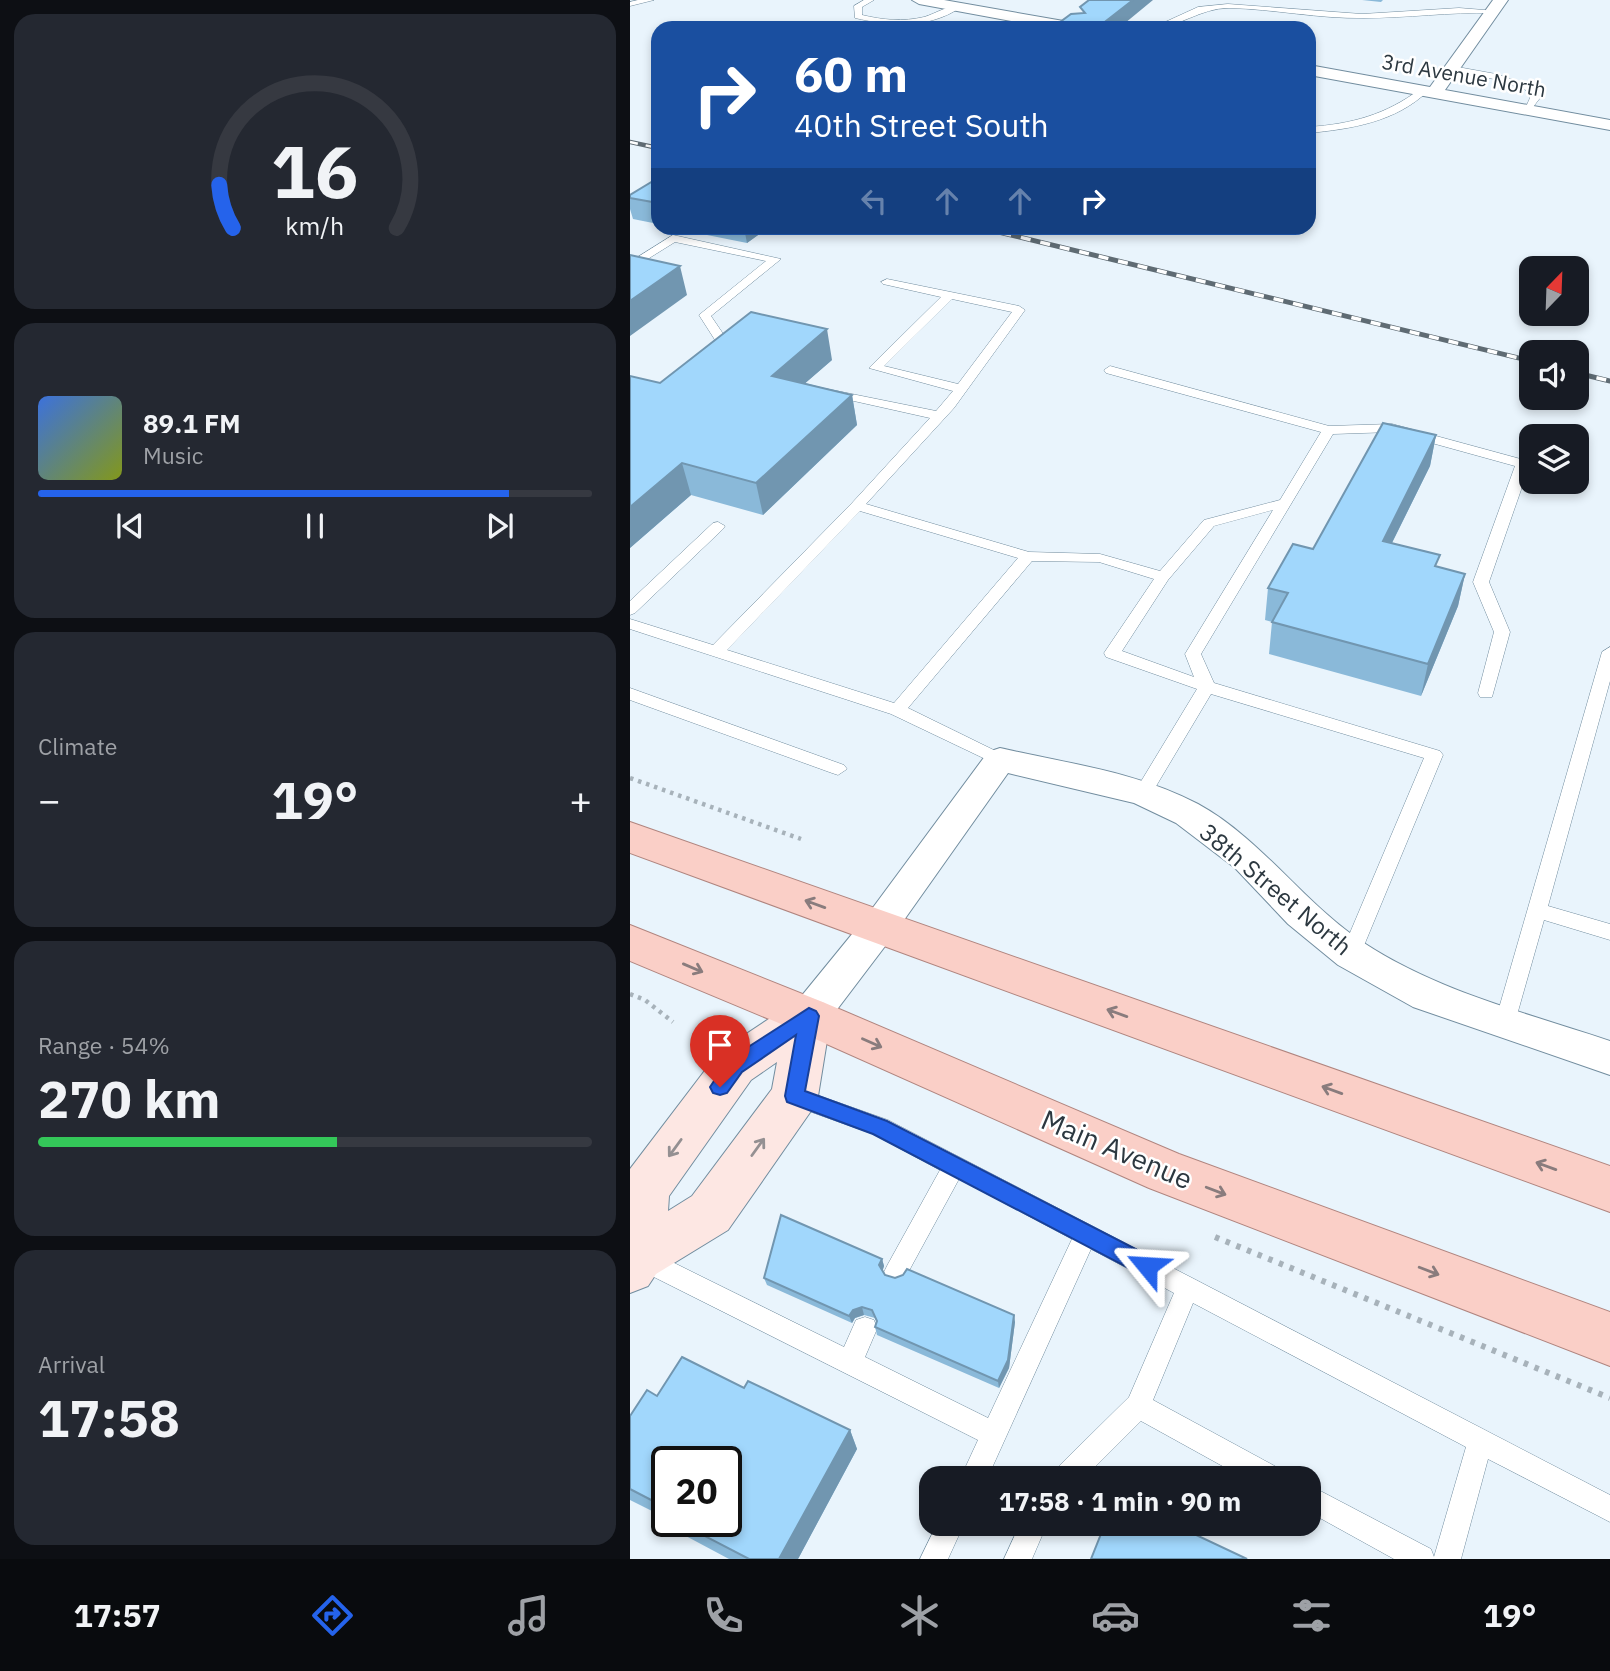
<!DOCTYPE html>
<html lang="en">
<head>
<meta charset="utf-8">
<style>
	body { margin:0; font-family:"IBM Plex Sans",sans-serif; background:#242831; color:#f1f3f6; height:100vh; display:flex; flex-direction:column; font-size:26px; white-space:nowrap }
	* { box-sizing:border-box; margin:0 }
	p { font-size:23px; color:#9ea1a6 }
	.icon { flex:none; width:38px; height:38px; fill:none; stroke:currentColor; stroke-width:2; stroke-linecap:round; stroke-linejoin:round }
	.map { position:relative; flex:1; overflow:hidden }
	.details { display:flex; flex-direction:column; gap:14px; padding:14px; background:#0d0f14; width:630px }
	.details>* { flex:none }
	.banner { position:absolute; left:21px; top:21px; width:665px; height:214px; border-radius:21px; box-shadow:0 4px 10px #0003; background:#1a4fa0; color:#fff; overflow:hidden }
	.needle { width:46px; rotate:23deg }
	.controls { position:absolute; left:889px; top:256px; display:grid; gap:14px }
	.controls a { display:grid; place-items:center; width:70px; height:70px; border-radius:14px; background:#171b24; box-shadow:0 4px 10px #0003; font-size:35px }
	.speed { position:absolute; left:21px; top:1446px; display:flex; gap:14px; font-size:35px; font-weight:700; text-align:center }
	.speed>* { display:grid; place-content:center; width:91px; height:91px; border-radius:50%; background:#171b24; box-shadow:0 4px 10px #0003; line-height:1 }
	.speed .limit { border:4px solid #111; border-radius:10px; background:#fff; color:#111 }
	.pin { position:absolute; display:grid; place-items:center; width:60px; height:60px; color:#fff; margin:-72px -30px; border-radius:50% 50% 50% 0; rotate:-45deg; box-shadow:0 0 7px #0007 }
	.pin .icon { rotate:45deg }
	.me { position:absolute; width:77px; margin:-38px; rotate:297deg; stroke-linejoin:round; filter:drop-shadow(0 0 5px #0008) }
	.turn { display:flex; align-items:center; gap:24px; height:147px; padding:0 28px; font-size:32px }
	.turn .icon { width:91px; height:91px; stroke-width:2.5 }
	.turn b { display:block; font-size:49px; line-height:60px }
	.lanes { display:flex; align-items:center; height:66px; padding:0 28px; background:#0003; justify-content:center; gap:35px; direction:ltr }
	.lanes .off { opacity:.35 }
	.big { font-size:52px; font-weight:700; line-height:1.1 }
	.details .widget { flex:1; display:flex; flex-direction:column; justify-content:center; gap:10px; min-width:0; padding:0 24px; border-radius:21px; background:#242831 }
	.details .dial { align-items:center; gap:0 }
	.dial svg { height:182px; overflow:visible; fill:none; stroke:#363941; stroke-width:7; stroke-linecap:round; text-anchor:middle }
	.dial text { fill:#f1f3f6; stroke:none }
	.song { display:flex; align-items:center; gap:21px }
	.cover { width:84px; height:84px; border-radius:10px; background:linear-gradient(135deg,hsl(220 70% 55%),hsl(70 70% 35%)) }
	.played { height:7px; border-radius:4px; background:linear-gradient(90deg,#2563eb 85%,#363941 85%) }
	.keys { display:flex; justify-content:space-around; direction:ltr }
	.heat { display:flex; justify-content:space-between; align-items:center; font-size:38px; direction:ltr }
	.charge { height:10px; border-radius:5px; background:linear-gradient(90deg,#34c759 54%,#363941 0) }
	.trip { position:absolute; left:289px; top:1466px; width:402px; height:70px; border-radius:21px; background:#171b24; box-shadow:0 4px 10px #0003; font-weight:700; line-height:70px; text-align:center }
	.tab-bar { display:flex; height:112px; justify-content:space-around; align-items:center; background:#090b0e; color:#9ea1a6 }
	.tab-bar .icon { width:49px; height:49px }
	.tab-bar .active { color:#2563eb }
	.tab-bar b { font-size:32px; color:#f1f3f6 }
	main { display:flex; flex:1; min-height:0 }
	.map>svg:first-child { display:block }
</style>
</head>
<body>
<main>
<section class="details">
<div class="widget dial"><svg viewBox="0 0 100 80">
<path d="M14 69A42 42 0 1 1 86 69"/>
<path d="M14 69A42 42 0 0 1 8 50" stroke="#2563eb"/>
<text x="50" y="56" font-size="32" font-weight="700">16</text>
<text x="50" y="72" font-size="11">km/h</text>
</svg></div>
<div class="widget">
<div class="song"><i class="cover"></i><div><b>89.1 FM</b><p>Music</p></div></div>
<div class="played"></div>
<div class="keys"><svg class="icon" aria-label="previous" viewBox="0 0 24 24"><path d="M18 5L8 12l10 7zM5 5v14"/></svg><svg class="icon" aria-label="pause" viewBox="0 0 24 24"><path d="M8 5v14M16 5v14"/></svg><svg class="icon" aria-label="next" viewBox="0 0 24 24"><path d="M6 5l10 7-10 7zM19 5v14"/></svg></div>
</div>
<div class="widget"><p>Climate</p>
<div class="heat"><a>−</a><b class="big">19°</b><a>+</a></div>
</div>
<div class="widget"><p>Range · 54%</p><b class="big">270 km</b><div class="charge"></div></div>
<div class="widget"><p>Arrival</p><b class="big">17:58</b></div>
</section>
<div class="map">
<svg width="980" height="1559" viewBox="0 0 980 1559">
	<rect width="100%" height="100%" fill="#e9f4fc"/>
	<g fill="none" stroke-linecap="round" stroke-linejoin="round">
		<g stroke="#728d9f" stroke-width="1">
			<path id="lane" d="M8 0H24L0 6V2Z
				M234 0H244L232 7V15C253 20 273 22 294 17 305 14 321 3 331 7 300 29 260 26 225 18L224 6Z
				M598 4 732 14 829 8 867 11 863 13C820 12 777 18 734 18 689 19 644 9 599 8 570 8 549 28 522 28L568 7Z
				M822 66 866 74 902 86 910 98 900 111H894L900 98 896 90 864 79 819 71 818 69Z
				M790 89 798 91C766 122 721 129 679 133V127C721 124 756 115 790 89Z
				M43 235 151 259 81 316 98 341 80 356 70 353 85 340 69 315 136 261 45 242 0 270V262Z
				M257 279 389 306 395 310 324 408 236 504 399 552 470 554 530 571 574 520 650 500 691 432 476 373 474 370 480 366 699 426 762 424 898 461 900 464 859 582 880 632 862 697H850L848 693 864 632 843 582 885 466 762 432 703 434 571 654 584 683 810 751 813 755 728 960 721 962 714 960 711 954 794 758 581 694 519 798H507L504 793 567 689 476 657 474 653 524 579 469 562 402 561 278 708 376 756 379 760 370 766 261 714 0 629V619L83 645 222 503 300 418 197 395V389L306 411 323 391 239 368 311 297 253 284 251 282ZM322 299 382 312 328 384 254 366ZM643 510 555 654 564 677 492 651 538 580 584 526ZM230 511 388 558 264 703 97 650Z
				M88 522 95 526 93 529 5 613 0 615V601L83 523Z
				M980 647V681L918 906 980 924V940L914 920 885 1022 882 1028 875 1031 868 1028 865 1022 972 652Z
				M0 688 214 765 217 769 208 775 202 773 0 700Z
				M164 1087 258 1120 980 1495V1522L858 1459 831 1559H764L679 1512V1485L801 1549 804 1557 836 1447 563 1303 523 1400 652 1470 656 1479H616L511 1421 453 1479H421L425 1470 499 1397 544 1293 461 1249 357 1479H330L348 1440 6 1268 2 1260 6 1252 14 1249 22 1252 214 1347 226 1320 235 1317 244 1320 247 1329 235 1357 358 1418 442 1239 329 1179 274 1280 266 1283 258 1280 254 1272 258 1264 310 1170 243 1134 156 1103 153 1096 156 1089Z
				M307 1524H334L318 1559H290Z
				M390 1524H417L402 1559H374Z"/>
		</g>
		<g stroke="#728d9f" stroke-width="2">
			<path id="street" d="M282 0H314L445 23 453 28H419L289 4Z
				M863 0H878L815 90 980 120V130L679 75V65L800 87Z
				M370 748C436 763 508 772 568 804 632 839 674 904 734 943 809 992 897 1013 980 1041V1075L783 1007 708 965 658 924 605 868 546 823 504 803 378 773 262 937 193 1028 179 1032 165 1028 160 1016 165 1004 236 917 358 752Z"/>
		</g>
		<g stroke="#728d9f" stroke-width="2">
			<path id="secondary" d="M179 997 195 1003 201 1016 188 1096 181 1111 98 1230 26 1274 18 1286 0 1293V1169L89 1052 163 1003ZM147 1062 142 1089 62 1196 38 1211 39 1196 121 1080Z"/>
		</g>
		<g stroke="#b0857f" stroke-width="2">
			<path id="primary" d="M0 822 980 1166V1212L0 853Z
				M0 925 195 1003 549 1154 980 1312V1366L519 1188 163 1029 0 961Z"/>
		</g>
		<path stroke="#a7b2ba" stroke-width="4.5" stroke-dasharray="3.5 5" stroke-linecap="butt" d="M0 778 171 839
			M0 994 15 1000 43 1022"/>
		<path stroke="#a7b2ba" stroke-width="6" stroke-dasharray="4.5 7" stroke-linecap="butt" d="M585 1237 980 1398"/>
		<use href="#lane" fill="#fff" fill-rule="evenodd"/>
		<use href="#street" fill="#fff" fill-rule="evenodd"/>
		<use href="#secondary" fill="#fde7e3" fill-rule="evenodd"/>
		<use href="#primary" fill="#facfc7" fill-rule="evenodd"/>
		<g stroke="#5f6b73" stroke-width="4.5">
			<path id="rail-far1" d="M0 142 28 148"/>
		</g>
		<g stroke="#5f6b73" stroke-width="5">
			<path id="rail" d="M352 228 901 361
				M947 373 980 381"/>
		</g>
		<use href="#rail-far1" stroke="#fff" stroke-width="2.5" stroke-dasharray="8" stroke-linecap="butt"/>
		<use href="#rail" stroke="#fff" stroke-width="3.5" stroke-dasharray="10" stroke-linecap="butt"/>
	</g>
	<path fill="#8ab9d9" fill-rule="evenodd" d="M732 0H753L751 2Z
		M28 178V224L3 219 0 209V195Z
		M42 228H138L117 243Z
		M202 360 175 383 222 395 227 425 133 515 61 495 0 548V376L30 383Z
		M806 435 800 466 762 543 808 567 835 574 828 606 791 696 639 654 642 622 635 620 638 588 683 549Z
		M252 1259 254 1266 252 1271 255 1275 385 1322 379 1368 369 1388 247 1335 245 1327 247 1322 245 1318 234 1315 225 1318 222 1323 137 1285 134 1278Z
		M114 1388 220 1430 227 1449 168 1559H99L39 1527 30 1515 0 1500V1416L27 1396ZM37 1461 96 1521H37Z"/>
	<path fill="#7196b0" d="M503 0H523L489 28H467Z
		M114 228H138L117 243Z
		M50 266 57 295 0 336V301Z
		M197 329 202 360 149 406 142 376Z
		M222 395 227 425 133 515 126 483Z
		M806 435 800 466 747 573 753 541Z
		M52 463 61 495 0 548V507Z
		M835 574 828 606 791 696 798 664Z
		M252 1259 254 1266 252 1273 249 1265Z
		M232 1307 234 1315 225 1318 222 1323 219 1316 223 1310Z
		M384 1315 385 1322 379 1368 369 1388 368 1381Z
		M220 1430 227 1449 168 1559H149Z"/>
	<path fill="#a1d7fc" stroke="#7196b0" stroke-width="2" d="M459 0H503L467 28H422L441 14 455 13 450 7Z
		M28 178V203L0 198V195Z
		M0 255 50 266 0 301Z
		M121 312 197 329 142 376 222 395 126 483 52 463 0 507V376L30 383Z
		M753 423 806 435 753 541 810 555 805 566 835 574 798 664 642 622 658 593 638 588 663 544 683 549Z
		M151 1215 252 1259 249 1265 255 1275 265 1278 273 1275 277 1269 384 1315 378 1360 368 1381 245 1327 247 1321 242 1310 232 1307 223 1310 219 1316 134 1278Z
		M52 1357 114 1388 118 1381 220 1430 149 1559H119L46 1521H96V1461H37V1516L26 1510 29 1504 0 1489V1416L17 1390 27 1396Z
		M475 1524H543L617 1559H461Z"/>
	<defs><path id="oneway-shaft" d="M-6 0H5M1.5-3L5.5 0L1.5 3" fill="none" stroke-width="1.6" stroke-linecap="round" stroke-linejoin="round" transform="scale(1.75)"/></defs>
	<g stroke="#897c7d">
		<use href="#oneway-shaft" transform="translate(185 904) rotate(-160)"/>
		<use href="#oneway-shaft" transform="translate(63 968) rotate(23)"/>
		<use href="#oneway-shaft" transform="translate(487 1013) rotate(-160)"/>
		<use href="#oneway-shaft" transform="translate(242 1043) rotate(24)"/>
		<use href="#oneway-shaft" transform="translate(702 1090) rotate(-160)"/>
		<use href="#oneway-shaft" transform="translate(916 1166) rotate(-160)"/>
		<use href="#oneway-shaft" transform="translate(586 1191) rotate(21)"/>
		<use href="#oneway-shaft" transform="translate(799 1271) rotate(21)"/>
	</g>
	<g stroke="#949092">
		<use href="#oneway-shaft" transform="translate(128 1147) rotate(-54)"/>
		<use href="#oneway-shaft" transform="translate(45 1148) rotate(126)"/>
	</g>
	<path fill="#2563eb" stroke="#184099" stroke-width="2" d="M179 1008 186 1011 189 1016 175 1091 257 1121 525 1259 528 1266 525 1274 517 1277 510 1274 243 1134 157 1102 155 1096 166 1035 112 1072 97 1093 90 1095 83 1093 80 1087 98 1060Z"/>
	<g text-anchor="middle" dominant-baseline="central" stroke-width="5" stroke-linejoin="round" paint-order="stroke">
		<g font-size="21" fill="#2c3840" stroke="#fff">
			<text transform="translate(834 75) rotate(10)">3rd Avenue North</text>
		</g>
		<g font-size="24" fill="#2c3840" stroke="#fff">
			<text transform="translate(646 889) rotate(40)">38th Street North</text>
		</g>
		<g font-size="28" fill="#2c3840" stroke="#fff">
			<text transform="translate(487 1149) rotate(23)">Main Avenue</text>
		</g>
	</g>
</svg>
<div class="controls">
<a><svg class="needle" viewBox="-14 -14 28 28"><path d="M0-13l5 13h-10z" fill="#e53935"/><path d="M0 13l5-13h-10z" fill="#9ea1a6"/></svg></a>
<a><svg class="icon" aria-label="sound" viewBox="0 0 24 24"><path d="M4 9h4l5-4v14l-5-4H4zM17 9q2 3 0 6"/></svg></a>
<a><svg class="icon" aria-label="layers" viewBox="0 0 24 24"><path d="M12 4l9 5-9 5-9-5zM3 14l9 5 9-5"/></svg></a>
</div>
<div class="speed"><div class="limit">20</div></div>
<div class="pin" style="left:90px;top:1087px;background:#d93025"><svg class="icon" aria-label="arrive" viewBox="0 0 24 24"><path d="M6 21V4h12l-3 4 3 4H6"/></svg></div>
<svg class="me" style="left:517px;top:1266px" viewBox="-20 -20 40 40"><path d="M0-17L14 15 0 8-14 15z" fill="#2563eb" stroke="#fff" stroke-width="4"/></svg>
<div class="trip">17:58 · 1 min · 90 m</div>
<div class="banner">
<div class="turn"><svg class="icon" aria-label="right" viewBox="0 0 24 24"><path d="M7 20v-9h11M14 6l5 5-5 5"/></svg><div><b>60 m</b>40th Street South</div></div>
<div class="lanes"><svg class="icon off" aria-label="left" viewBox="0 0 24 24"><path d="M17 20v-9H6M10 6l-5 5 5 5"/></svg><svg class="icon off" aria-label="ahead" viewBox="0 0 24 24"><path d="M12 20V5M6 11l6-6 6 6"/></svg><svg class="icon off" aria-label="ahead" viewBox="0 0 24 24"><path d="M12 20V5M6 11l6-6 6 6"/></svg><svg class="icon" aria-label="right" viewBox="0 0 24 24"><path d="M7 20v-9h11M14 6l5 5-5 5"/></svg></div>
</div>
</div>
</main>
<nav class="tab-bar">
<b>17:57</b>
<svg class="icon active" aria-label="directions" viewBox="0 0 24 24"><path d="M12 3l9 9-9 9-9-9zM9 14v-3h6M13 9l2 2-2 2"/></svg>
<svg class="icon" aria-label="music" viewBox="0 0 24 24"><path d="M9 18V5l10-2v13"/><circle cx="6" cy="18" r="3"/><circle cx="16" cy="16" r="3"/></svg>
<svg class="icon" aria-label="phone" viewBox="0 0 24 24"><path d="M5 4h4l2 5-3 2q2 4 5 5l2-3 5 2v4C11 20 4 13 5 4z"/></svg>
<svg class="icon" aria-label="climate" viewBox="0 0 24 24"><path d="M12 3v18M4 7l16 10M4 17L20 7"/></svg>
<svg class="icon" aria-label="car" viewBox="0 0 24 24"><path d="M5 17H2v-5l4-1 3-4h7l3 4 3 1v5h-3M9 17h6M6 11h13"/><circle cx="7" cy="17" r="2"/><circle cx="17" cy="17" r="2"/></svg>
<svg class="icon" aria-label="filters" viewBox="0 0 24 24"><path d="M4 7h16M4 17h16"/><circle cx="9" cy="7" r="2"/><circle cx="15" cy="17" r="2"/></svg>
<b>19°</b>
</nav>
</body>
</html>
